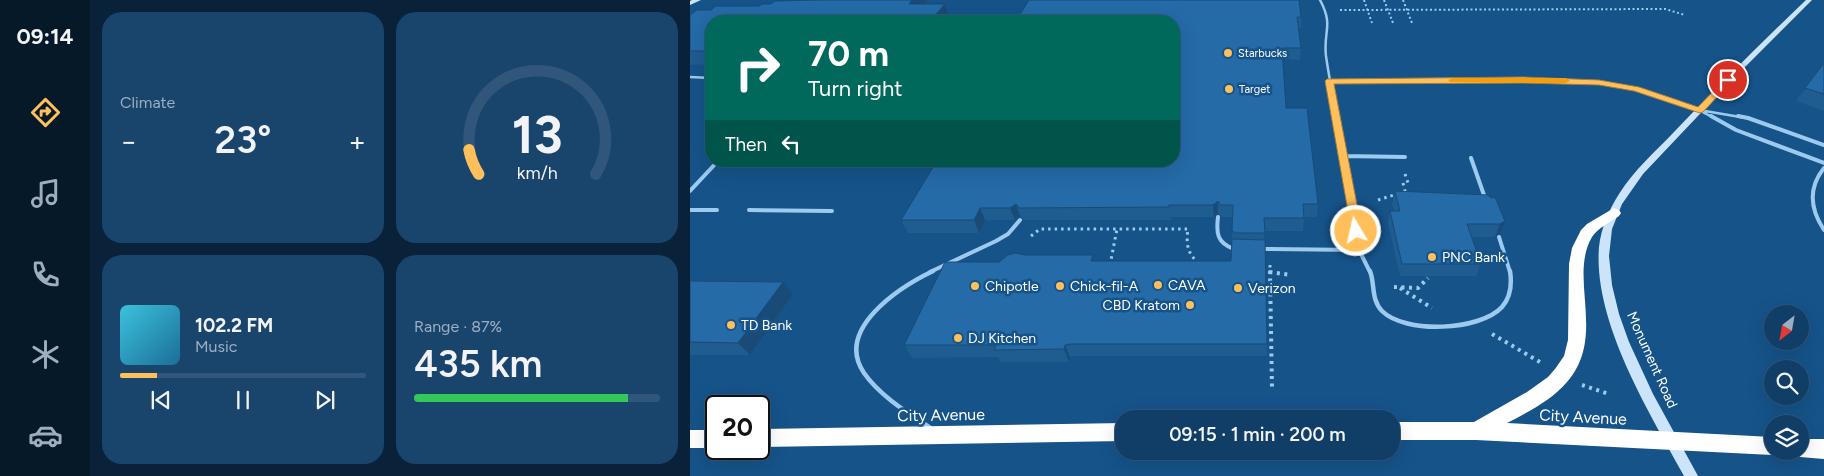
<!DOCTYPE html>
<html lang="en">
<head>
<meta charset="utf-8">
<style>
	body { margin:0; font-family:Figtree,sans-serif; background:#19456d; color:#f1f3f6; height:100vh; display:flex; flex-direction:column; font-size:19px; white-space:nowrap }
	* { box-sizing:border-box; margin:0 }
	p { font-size:16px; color:#9caec0 }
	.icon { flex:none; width:28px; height:28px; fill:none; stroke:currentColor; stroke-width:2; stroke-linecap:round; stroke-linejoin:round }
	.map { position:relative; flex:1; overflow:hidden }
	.side { display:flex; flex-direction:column; gap:12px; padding:12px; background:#092239; width:600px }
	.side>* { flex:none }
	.hud { position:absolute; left:15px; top:15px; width:475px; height:152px; border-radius:20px; box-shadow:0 5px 20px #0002,0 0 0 1px #30577b; background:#00695c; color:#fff; overflow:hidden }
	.needle { width:32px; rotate:211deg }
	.buttons { position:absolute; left:1074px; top:305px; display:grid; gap:10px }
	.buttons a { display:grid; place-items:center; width:45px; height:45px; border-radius:50%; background:#103e67; box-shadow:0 5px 20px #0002,0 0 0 1px #30577b; font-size:25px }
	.speed { position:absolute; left:15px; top:395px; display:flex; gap:10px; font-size:25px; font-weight:700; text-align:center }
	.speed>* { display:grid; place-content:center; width:65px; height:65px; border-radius:50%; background:#103e67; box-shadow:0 5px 20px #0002,0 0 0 1px #30577b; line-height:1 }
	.speed .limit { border:2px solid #111; border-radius:8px; background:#fff; color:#111 }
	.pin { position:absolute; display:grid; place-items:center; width:42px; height:42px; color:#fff; margin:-21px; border:2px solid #fff; border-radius:50%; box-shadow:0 1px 5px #0007 }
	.me { position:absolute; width:55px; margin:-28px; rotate:351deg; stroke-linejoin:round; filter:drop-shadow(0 0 4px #0008) }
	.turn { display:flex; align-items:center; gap:18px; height:105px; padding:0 20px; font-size:22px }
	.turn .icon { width:65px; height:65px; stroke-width:2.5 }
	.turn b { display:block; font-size:35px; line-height:42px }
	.then { display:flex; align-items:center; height:48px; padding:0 20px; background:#0003; gap:10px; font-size:19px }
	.big { font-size:38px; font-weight:600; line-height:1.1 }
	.side .tile { flex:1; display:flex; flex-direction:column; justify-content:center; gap:8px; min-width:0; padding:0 18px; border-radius:20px; background:#19456d }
	.side .dial { align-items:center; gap:0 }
	.dial svg { height:130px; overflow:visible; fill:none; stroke:#30577b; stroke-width:7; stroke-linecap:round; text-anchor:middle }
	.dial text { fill:#f1f3f6; stroke:none }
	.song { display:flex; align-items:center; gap:15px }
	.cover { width:60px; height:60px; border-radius:8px; background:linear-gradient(135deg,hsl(190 70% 55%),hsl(200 70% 35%)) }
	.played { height:5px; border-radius:2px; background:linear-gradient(90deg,#ffc05b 15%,#30577b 15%) }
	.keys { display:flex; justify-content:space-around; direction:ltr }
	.heat { display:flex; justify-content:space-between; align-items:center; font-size:28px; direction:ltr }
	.charge { height:8px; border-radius:4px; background:linear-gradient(90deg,#34c759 87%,#30577b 0) }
	.side .tiles { flex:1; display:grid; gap:12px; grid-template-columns:repeat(2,1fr) }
	.trip { position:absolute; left:425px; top:410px; width:285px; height:50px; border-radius:20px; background:#103e67; box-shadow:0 5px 20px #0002,0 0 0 1px #30577b; font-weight:600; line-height:50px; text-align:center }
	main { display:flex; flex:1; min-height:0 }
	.tab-bar { display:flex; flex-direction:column; width:90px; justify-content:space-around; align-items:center; background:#061929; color:#9caec0 }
	.tab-bar .icon { width:35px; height:35px }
	.tab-bar .selected { color:#ffc05b }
	.tab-bar b { font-size:22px; color:#f1f3f6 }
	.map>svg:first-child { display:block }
</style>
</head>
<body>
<main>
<nav class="tab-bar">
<b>09:14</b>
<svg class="icon selected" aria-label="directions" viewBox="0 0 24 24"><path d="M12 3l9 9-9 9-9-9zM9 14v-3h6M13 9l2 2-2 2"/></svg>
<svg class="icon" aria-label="music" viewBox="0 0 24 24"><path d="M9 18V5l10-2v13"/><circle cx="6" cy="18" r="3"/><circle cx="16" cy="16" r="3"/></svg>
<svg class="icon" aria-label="phone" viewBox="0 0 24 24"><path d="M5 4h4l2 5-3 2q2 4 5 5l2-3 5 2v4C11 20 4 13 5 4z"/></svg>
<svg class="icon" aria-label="climate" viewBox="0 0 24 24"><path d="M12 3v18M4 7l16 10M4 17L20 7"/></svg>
<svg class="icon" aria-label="car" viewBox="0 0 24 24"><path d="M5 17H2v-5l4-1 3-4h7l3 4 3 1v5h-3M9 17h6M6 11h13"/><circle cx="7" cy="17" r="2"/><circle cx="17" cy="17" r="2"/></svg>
</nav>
<section class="side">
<div class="tiles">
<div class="tile"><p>Climate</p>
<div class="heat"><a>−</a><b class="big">23°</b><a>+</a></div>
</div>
<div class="tile dial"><svg viewBox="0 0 100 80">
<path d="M14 69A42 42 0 1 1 86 69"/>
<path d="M14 69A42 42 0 0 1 8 54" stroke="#ffc05b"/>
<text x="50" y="56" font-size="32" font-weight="700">13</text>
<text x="50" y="72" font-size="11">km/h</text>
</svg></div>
<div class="tile">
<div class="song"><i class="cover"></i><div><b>102.2 FM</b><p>Music</p></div></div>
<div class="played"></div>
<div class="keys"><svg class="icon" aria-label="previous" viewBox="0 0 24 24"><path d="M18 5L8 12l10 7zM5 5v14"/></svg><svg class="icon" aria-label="pause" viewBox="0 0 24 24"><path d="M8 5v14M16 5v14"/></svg><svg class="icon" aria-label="next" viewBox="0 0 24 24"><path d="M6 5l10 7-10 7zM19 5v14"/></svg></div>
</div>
<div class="tile"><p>Range · 87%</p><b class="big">435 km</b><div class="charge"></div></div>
</div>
</section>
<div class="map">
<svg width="1134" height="476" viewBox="0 0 1134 476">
	<rect width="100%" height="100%" fill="#165389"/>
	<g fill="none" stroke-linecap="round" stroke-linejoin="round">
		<path stroke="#9dcaef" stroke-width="2" stroke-dasharray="2 2.5" stroke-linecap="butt" d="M674 0 682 23
			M694 0 703 23
			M713 0 722 23
			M650 10 975 9 995 15"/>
		<path stroke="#9dcaef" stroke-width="3" stroke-dasharray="2.5 4" stroke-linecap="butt" d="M715 174 718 183
			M713 183 715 191 713 192
			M688 200 707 194
			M341 236 350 229H498C496 243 497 254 509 263
			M420 265 427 229
			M580 265V272
			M572 271 581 272"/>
		<path stroke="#9dcaef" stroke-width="4" stroke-dasharray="3 4.5" stroke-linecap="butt" d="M572 271 601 275
			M580 271 582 389
			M704 287 728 288 738 278
			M710 288 742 308
			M802 334 850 362
			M892 385 919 394"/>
		<path stroke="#9dcaef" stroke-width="2.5" d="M630 0C644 26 633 31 636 56 639 77 643 97 647 118
			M0 77 21 78
			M640 81C690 81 739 80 789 80 870 80 951 77 1024 118
			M1015 111 1056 118"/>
		<path stroke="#9dcaef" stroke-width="4" d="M646 116 669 250 680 272
			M1021 116 1046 130 1134 163
			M1048 116 1058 118 1134 145
			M654 156 715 157
			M781 158 795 198
			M1134 168C1118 188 1120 209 1134 230
			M0 191 28 161
			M0 210H27
			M59 210 142 211
			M528 217C526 233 527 243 544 249
			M809 237 820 272
			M571 249 669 250
			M240 272 306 241 318 234 330 220"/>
		<path stroke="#9dcaef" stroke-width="4.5" d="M680 271C685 284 681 300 692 311 715 334 790 331 812 307 821 297 822 284 820 271
			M242 429C218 413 190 396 174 373 144 329 210 287 243 271"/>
		<path fill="#cbe4fa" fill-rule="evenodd" d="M2 0H11L0 5V1Z
			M1116 0H1122L1042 80 953 174 932 204 922 229 919 256 922 285 929 314 939 342 963 394 1008 476H994C959 412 903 322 909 247 911 228 919 210 929 194 944 170 965 152 984 132 1027 87 1071 43 1116 0Z"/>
		<path fill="#fff" fill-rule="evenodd" d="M924 208 929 210 931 213 929 216C920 222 908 228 902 237 878 278 917 336 877 382 862 400 838 412 817 423L1082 437V451H1090L1089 453 1082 455 786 440H701V422H784L837 392 858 377 865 369 874 356 878 340 879 264 882 248 891 230 897 224Z
			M434 423V441L69 447V429Z
			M0 430H26V448H0Z
			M1110 439H1134V459L1110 457 1103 455 1101 451H1110Z"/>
	</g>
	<path fill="#1f5c90" d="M132 0H238L235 4H255L259 16 21 21V64L0 65V15L21 10 69 6 81 4Z
		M611 17V28H608L611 48 610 60 592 59 596 108 628 204 627 217H614L613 231H574L577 356H385L380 357 379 362H311L308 357 222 358 214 345 309 262 335 255 404 261H541L543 217H532L528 213 524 217H481V220H334L330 216 325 220H295L289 233H218L211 220 243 168 241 164 484 21Z
		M1134 63V111L1106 101Z
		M705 191 815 221 810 233 805 237H781L791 264 786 276H710L698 223 700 211H704L702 204Z
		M0 281 103 294 60 355H0Z"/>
	<path fill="#194b76" d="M222 0H238L224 16 219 4Z
		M255 4 259 16 255 21H240Z
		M528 201V213L524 217 523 205Z
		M326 204 330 216 325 220 320 208Z
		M290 208 295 220 289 233 284 220Z
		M815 221 810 233 805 237 810 224Z
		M93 282 103 294 60 355 48 343Z
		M375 345 380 357 379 362 374 349Z"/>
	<path fill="#246ba8" stroke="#194b76" d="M132 0H222L219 4H255L240 21H21V51H0V15L7 10H21L26 6H69L72 4H81L85 1Z
		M339 0H609L611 17H607L611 48H592L596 108H617L628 204H613L614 218H574L575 233H546L542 231 543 205H531L528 201 523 205H479V207L329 208 326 204 320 208H290L284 220H211L245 164H241L243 161H484V21H326Z
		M1134 63V94L1115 88Z
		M705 191 798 195 801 198 805 197 815 221 810 224H777L791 264H712L700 211H710Z
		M542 239 575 240 577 344H381L375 345 374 349 304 350 306 345H214L255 262H309L318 255 325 253 335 255H403L401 261H541Z
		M0 281 93 282 48 343 0 342Z"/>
	<path fill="#ffc05b" stroke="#a67d3b" d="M833 77 909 80 949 87 1008 107 1036 78 1043 80 1013 112 1010 113 944 91 909 85 833 83 644 84 672 231 666 235 662 234 635 81 637 79Z"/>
	<path fill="#f59e0b" d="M763 78H876L880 81 876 83 760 82 758 80Z"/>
	<g fill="#ffc05b" stroke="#165389" stroke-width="2">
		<circle cx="538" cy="53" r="5"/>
		<circle cx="539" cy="89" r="5"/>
		<circle cx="742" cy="257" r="5"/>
		<circle cx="468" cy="285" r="5"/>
		<circle cx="285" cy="286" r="5"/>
		<circle cx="370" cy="286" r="5"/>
		<circle cx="548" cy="288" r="5"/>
		<circle cx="500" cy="305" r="5"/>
		<circle cx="41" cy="325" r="5"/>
		<circle cx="268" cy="338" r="5"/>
	</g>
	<g text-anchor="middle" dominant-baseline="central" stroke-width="5" stroke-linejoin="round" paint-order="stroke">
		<g font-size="11" fill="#fff" stroke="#165389" text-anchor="start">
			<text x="548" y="53">Starbucks</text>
			<text x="549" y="89">Target</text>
		</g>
		<g font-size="14" fill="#fff" stroke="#165389" text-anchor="start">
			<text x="752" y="257">PNC Bank</text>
			<text x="478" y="285">CAVA</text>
			<text x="295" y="286">Chipotle</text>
			<text x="380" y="286">Chick-fil-A</text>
			<text x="558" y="288">Verizon</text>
			<text x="490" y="305" text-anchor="end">CBD Kratom</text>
			<text x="51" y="325">TD Bank</text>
			<text x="278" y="338">DJ Kitchen</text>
		</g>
		<g font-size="14" fill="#fff" stroke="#165389">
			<text transform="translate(962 360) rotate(66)">Monument Road</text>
		</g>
		<g font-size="16" fill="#fff" stroke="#165389">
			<text transform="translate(251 415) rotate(-1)">City Avenue</text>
			<text transform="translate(893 417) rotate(3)">City Avenue</text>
		</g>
	</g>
</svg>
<div class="buttons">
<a><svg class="needle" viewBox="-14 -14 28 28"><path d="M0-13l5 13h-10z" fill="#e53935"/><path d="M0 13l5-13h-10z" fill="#9caec0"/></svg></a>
<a><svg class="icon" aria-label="search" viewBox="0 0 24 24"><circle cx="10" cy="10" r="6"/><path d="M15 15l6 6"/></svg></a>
<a><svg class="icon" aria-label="layers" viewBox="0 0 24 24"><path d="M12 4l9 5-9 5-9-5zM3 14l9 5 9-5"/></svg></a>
</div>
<div class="speed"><div class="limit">20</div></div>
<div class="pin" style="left:1038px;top:80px;background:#d93025"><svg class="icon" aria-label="arrive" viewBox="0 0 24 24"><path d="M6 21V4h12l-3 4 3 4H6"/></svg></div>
<svg class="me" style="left:666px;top:231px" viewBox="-20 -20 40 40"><circle r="17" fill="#ffc05b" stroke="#fff" stroke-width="3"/><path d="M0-11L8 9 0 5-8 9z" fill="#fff"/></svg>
<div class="trip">09:15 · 1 min · 200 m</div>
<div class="hud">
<div class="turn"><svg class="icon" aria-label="right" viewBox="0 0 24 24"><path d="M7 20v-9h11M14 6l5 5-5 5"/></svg><div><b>70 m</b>Turn right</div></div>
<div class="then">Then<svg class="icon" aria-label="left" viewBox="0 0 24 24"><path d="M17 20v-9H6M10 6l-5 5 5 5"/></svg></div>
</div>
</div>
</main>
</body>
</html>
